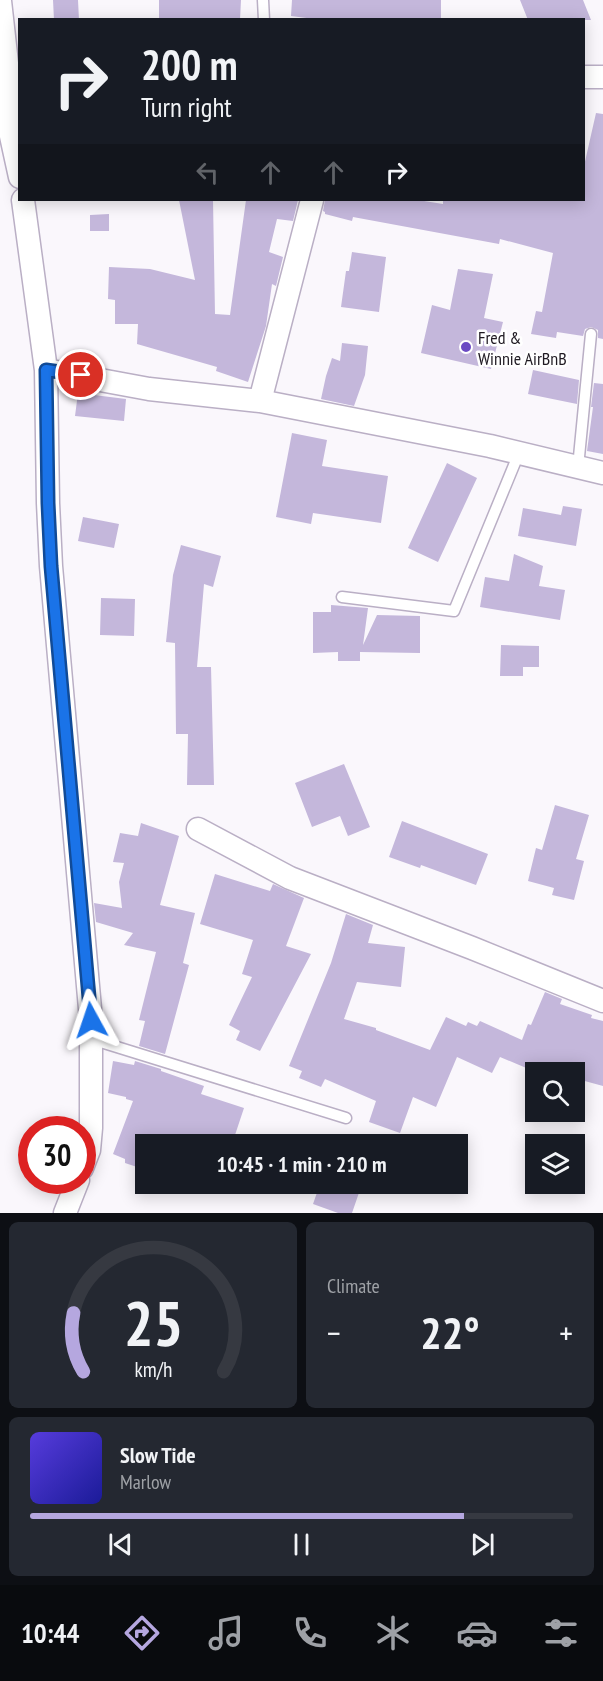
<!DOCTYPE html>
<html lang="en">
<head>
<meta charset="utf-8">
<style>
	body { margin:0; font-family:"PT Sans Narrow",sans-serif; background:#242831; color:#f1f3f6; height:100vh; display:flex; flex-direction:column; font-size:22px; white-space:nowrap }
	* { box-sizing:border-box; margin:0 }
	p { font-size:20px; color:#9ea1a6 }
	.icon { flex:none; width:33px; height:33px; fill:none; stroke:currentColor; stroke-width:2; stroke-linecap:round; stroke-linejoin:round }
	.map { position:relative; height:1213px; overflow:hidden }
	.sheet { display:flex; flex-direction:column; gap:9px; padding:9px; background:#0d0f14; flex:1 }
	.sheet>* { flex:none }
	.guide { position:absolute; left:18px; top:18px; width:567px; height:183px; border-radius:0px; box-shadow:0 3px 15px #0003; background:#171b24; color:#f1f3f6; overflow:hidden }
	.buttons { position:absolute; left:525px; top:1062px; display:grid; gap:12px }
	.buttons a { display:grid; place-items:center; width:60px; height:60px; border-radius:0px; background:#171b24; box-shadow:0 3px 15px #0003; font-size:30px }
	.speed { position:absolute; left:18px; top:1116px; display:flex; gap:12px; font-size:30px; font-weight:700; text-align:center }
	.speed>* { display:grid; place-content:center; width:78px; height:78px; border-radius:50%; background:#171b24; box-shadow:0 3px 15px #0003; line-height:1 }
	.speed .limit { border:9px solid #d22; background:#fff; color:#111 }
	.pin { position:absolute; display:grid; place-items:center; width:51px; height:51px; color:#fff; margin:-26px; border:3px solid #fff; border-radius:50%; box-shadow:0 2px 6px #0007 }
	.me { position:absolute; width:66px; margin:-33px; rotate:355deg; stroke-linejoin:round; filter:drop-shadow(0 0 4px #0008) }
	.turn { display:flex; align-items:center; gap:21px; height:126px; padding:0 24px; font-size:27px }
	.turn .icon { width:78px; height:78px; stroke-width:2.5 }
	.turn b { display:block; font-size:42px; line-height:51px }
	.lanes { display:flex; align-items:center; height:57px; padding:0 24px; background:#0003; justify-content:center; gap:30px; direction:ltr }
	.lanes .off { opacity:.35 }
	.big { font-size:45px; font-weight:600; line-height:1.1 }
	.sheet .widget { flex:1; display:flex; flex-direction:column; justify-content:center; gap:9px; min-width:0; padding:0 21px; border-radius:9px; background:#242831 }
	.sheet .dial { align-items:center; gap:0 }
	.dial svg { height:156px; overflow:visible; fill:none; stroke:#363941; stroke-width:7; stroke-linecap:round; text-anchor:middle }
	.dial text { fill:#f1f3f6; stroke:none }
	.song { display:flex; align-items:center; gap:18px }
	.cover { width:72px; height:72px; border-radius:9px; background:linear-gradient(135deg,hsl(250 70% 55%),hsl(240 70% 35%)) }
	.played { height:6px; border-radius:3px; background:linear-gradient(90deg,#b5a7df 80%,#363941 80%) }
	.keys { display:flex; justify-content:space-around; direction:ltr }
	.heat { display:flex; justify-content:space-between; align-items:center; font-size:33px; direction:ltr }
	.sheet .tiles { flex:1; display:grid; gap:9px; grid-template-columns:1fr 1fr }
	.widget:last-child { grid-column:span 2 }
	.trip { position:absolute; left:135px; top:1134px; width:333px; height:60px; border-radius:0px; background:#171b24; box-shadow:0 3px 15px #0003; font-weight:600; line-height:60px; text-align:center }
	.dock { display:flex; height:96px; justify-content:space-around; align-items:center; background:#090b0e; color:#9ea1a6 }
	.dock .icon { width:42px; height:42px }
	.dock .on { color:#b5a7df }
	.dock b { font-size:27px; color:#f1f3f6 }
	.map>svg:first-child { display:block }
</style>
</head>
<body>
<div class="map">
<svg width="603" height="1213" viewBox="0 0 603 1213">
	<rect width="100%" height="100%" fill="#faf7fc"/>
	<path fill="#c4b7db" d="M53 0H78L79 20H54Z
		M159 0H241L240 20H159Z
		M292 0H441V20H322L291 16Z
		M520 0H583L591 20H528Z
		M596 113 603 114V339L598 338V330L591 327 585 329 583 336 557 332 556 338 531 334 536 311 542 312 553 253 500 239 499 244 353 217 352 221 325 214V212L323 211 325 200H418L443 204V200H584V166Z
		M179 200H213L215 314 230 315 246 200H298L293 221 277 219 269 252 283 257 276 286 272 284 266 326 248 382 216 371 217 367 137 344 138 324H115V300L108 299 109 267 150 269 195 280Z
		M109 214V231H90V215Z
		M352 252 386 257 379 312 341 307 346 271H349Z
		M458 269 493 274 484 318 503 322 491 369 421 353 432 305 450 310Z
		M342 343 368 346 365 375 354 406 321 399 326 376 332 358 340 361Z
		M533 370 579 380 577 404 528 394Z
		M594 383 603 384V454L587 451 593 407H591Z
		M78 393 126 399 124 421 75 416Z
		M292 433 327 440 322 466 388 476 381 523 313 513 311 524 276 517Z
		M447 463 477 478 438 562 408 548Z
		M563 506 582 509 576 546 518 536 523 508 561 515Z
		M83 517 119 524 114 548 78 541Z
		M181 545 221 556 213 587 204 584 197 667H211L214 785H187L188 734H176L175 643 166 642 173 575Z
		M514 554 543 566 539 586 565 590 560 620 480 607 485 577 509 581Z
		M101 598 135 599 134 636 100 635Z
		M331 605 368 608 363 645 377 615 420 616V653L360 652V661H338V652L313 653V612H331Z
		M501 645 539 646V667H523V676H500Z
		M344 764 370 827 348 836 340 816 312 827 295 783Z
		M555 805 589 815 576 859 584 861 574 900 552 895 554 888 528 881 536 848 542 850Z
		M402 821 488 854 476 885 421 865 420 868 389 857Z
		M141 823 179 836 160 905 195 913 183 963 189 965 165 1054 139 1046 145 1021 139 1020 156 952 124 945 133 933 96 922 94 903 122 908 119 882 124 863 113 862 120 833 138 836Z
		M215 874 270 891 273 884 304 898 286 946 311 954 260 1051 236 1040 240 1031 229 1025 252 977 242 974 253 940 200 924Z
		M346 914 373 925 368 943 405 947 401 987 357 982 344 1019 376 1028V1030L430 1050 446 1017 466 1026 468 1022 477 1026 480 1021 522 1040 528 1024 531 1025 545 992 562 999 560 1004 592 1015 591 1018 603 1021V1086L581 1080 584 1072H560L534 1064 531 1070 500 1057 492 1073 457 1057 436 1107 413 1097 400 1133 369 1122 376 1101 325 1079 321 1087 299 1078 302 1071 289 1066 331 963Z
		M113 1061 134 1065 135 1061 161 1069V1071L204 1086 201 1094 244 1108 232 1144H146V1153L140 1168 125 1163V1159L113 1154 133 1101 126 1099V1097L108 1093Z
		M320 1184H362L352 1213H338L313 1204Z"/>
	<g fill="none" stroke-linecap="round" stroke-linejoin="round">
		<g stroke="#baafc5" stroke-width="13">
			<path id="lane" d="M263 0 264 20
				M578 467 591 334
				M342 597 454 611 519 453
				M91 1039 346 1118"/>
		</g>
		<g stroke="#baafc5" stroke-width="25">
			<path id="street" d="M0 1 9 81
				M584 77H603
				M20 81H9L11 136 20 177
				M23 200 46 370 48 503 51 566 91 1020V1128L89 1150 82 1168
				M46 370 149 389 260 401 490 446 603 473
				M260 401 312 200
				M198 829 290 878 472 948 603 1001
				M65 1213 78 1180"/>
		</g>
		<use href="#lane" stroke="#fff" stroke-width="10"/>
		<use href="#street" stroke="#fff" stroke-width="22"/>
	</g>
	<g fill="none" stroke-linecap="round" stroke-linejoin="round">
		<g stroke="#114b97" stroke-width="15">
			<path id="route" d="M81 375 46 370 48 503 51 566 91 1020"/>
		</g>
		<use href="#route" stroke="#1a73e8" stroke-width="10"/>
	</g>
	<circle fill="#6b4ac3" stroke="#fff" stroke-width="2" cx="466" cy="347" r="6"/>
	<g text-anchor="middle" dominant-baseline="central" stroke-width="5" stroke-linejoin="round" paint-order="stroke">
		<g font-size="18" fill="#1f1a22" stroke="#fff" text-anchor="start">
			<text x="478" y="337">Fred &amp;<tspan x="478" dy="21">Winnie AirBnB</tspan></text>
		</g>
	</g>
</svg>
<div class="buttons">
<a><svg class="icon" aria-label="search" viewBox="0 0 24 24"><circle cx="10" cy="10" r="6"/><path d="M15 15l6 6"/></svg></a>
<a><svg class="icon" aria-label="layers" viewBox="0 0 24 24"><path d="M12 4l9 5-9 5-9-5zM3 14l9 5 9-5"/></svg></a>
</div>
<div class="speed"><div class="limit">30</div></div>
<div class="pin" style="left:81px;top:375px;background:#d93025"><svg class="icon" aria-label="arrive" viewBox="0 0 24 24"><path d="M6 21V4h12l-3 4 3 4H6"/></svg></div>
<svg class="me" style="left:91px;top:1020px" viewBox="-20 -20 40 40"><path d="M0-17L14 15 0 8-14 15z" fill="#1a73e8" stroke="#fff" stroke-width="4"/></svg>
<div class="trip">10:45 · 1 min · 210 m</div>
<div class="guide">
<div class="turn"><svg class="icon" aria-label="right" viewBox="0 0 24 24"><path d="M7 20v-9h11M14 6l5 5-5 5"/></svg><div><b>200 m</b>Turn right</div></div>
<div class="lanes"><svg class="icon off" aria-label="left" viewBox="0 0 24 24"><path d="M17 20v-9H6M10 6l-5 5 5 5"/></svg><svg class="icon off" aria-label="ahead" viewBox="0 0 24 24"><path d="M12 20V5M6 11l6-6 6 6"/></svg><svg class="icon off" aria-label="ahead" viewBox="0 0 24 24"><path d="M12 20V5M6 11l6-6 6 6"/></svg><svg class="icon" aria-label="right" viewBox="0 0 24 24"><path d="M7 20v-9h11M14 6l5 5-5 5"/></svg></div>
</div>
</div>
<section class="sheet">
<div class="tiles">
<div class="widget dial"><svg viewBox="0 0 100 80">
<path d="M14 69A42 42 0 1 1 86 69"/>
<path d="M14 69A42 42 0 0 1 9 39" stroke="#b5a7df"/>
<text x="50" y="56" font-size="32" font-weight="700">25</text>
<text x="50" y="72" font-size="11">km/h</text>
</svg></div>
<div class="widget"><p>Climate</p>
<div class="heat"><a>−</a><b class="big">22°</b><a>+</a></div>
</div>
<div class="widget">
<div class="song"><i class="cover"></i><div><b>Slow Tide</b><p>Marlow</p></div></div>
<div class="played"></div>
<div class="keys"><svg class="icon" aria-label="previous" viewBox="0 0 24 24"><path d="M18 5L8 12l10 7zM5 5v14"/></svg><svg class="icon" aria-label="pause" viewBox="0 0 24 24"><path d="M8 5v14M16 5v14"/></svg><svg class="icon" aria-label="next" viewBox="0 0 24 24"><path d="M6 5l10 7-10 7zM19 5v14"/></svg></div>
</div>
</div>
</section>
<nav class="dock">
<b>10:44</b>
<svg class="icon on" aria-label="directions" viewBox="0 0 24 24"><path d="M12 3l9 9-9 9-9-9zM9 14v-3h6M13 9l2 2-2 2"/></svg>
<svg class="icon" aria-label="music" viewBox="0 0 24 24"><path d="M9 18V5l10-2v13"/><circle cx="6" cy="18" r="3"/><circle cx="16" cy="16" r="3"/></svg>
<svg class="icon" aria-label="phone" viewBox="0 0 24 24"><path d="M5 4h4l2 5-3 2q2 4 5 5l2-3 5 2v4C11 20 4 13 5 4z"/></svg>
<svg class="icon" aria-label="climate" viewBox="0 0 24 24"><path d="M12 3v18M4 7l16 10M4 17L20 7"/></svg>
<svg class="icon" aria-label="car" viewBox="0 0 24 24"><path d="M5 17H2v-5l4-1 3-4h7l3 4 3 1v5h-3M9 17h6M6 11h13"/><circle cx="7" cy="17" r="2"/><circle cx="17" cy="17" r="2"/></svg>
<svg class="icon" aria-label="filters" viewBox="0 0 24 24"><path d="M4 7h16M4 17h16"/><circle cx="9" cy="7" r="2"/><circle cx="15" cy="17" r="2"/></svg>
</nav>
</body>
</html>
